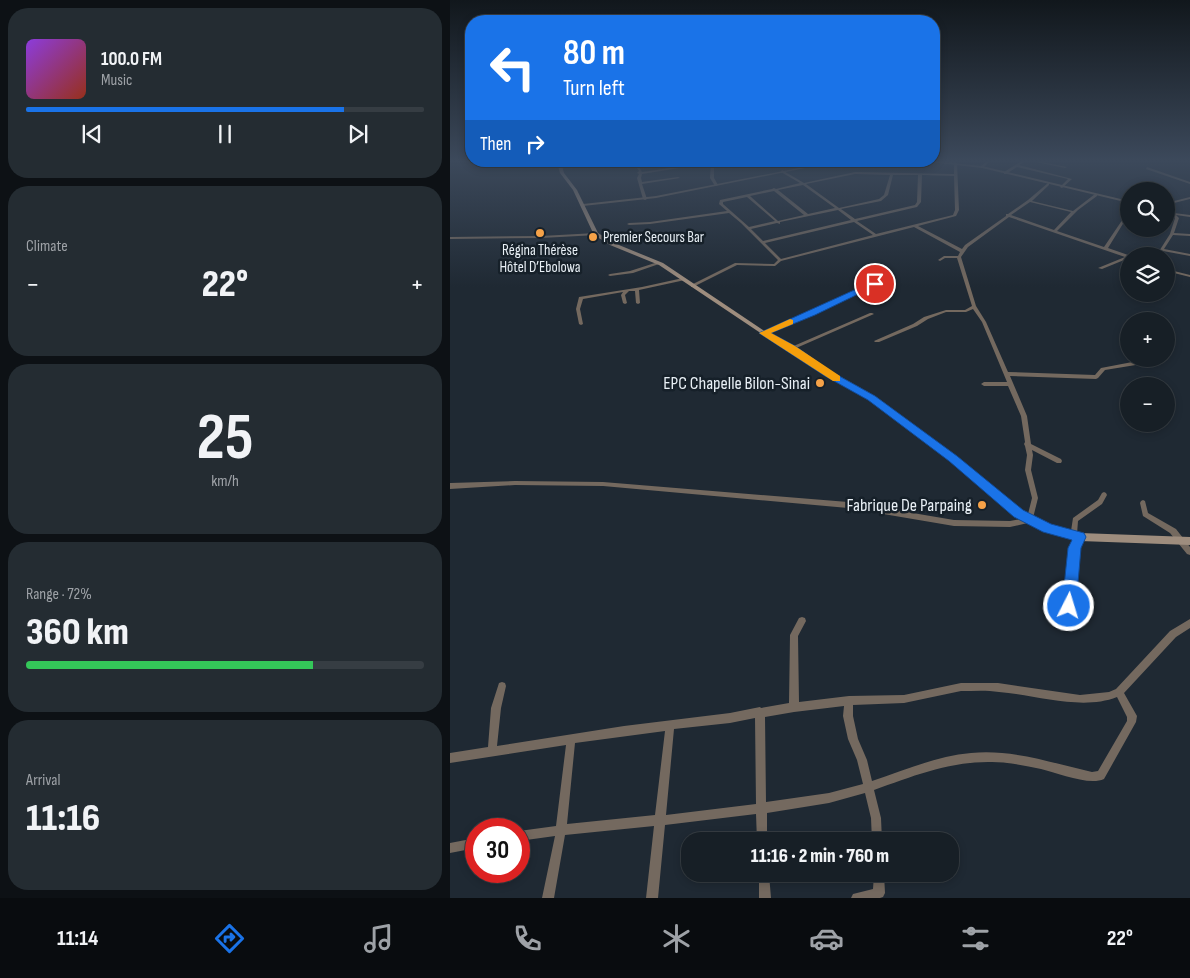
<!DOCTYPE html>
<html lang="en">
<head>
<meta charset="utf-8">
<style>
	body { margin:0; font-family:"Sofia Sans Condensed",sans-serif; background:#242c32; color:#f1f3f6; height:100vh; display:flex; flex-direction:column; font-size:19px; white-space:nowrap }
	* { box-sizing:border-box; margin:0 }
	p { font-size:16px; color:#9ea2a7 }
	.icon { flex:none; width:28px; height:28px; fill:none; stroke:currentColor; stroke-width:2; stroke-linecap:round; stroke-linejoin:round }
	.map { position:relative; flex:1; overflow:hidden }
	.side { display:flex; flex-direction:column; gap:8px; padding:8px; background:#0d1115; width:450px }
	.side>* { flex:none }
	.banner { position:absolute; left:15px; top:15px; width:475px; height:152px; border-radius:20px; box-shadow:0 2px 8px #0003,0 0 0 1px #363d43; background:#1a73e8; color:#fff; overflow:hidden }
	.controls { position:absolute; left:670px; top:182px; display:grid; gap:10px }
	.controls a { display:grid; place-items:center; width:55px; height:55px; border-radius:50%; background:#171f26; box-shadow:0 2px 8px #0003,0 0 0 1px #363d43; font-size:25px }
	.speed { position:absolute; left:15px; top:818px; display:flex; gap:10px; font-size:25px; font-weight:700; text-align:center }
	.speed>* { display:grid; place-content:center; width:65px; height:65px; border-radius:50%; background:#171f26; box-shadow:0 2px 8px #0003,0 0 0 1px #363d43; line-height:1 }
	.speed .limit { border:8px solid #d22; background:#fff; color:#111 }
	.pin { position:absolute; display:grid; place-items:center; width:42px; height:42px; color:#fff; margin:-21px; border:2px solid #fff; border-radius:50%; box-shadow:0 1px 5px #0007 }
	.me { position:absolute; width:55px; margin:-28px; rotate:5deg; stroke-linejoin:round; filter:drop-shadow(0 0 4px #0008) }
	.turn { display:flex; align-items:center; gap:18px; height:105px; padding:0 15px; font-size:22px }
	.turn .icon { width:65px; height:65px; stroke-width:2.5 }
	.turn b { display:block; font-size:35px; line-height:42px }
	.then { display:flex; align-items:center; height:48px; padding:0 15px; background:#0003; gap:10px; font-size:19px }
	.big { font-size:38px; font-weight:800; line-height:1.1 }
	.side .card { flex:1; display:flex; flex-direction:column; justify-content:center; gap:8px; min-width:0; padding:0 18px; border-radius:20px; background:#242c32 }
	.side .dial { align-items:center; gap:0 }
	.dial b { font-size:65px; line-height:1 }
	.song { display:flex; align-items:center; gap:15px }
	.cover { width:60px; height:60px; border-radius:8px; background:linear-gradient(135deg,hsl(270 70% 55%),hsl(10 70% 35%)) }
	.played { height:5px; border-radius:2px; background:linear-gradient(90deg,#1a73e8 80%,#363d43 80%) }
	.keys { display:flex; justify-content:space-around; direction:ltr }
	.heat { display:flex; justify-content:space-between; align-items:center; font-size:28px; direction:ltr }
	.charge { height:8px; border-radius:4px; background:linear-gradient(90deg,#34c759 72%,#363d43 0) }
	.trip { position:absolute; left:231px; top:832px; width:278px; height:50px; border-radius:20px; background:#171f26; box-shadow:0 2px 8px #0003,0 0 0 1px #363d43; font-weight:800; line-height:50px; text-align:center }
	.tab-bar { display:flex; height:80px; justify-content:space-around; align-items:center; background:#090c0f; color:#9ea2a7 }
	.tab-bar .icon { width:35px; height:35px }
	.tab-bar .selected { color:#1a73e8 }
	.tab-bar b { font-size:22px; color:#f1f3f6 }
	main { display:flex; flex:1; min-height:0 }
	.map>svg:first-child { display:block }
</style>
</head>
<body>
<main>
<section class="side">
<div class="card">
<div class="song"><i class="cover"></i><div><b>100.0 FM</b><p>Music</p></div></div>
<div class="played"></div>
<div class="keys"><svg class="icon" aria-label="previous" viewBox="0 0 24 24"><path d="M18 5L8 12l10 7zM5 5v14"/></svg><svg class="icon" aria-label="pause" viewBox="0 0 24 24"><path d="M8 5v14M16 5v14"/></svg><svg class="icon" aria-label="next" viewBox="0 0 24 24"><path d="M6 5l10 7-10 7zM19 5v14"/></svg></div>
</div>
<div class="card"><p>Climate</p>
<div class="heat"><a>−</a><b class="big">22°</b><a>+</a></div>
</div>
<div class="card dial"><b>25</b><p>km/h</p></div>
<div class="card"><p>Range · 72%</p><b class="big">360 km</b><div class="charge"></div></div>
<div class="card"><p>Arrival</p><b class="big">11:16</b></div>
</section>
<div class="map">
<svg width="740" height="898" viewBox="0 0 740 898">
	<rect width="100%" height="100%" fill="#1f2933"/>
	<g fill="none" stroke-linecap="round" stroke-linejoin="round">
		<path fill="#74695f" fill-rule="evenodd" d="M183 162H186L192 172 234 166 236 167 192 174 191 178 192 182 228 177 230 178 192 184 197 199 195 200 193 199 187 178 189 174 187 173 189 171Z
			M261 162H264V178L268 185 266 186H265L260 178Z
			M500 162H503L500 164 498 163Z
			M504 162 507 163 509 210 506 216 468 226 512 249 515 245 556 216V214H558L578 200 598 183H599V185L582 201 623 211 645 194H647V196L628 210 607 231 654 247 679 210V214L658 248 681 256H679V258L652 269 648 268 675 257 559 217 518 247 511 257 526 306 536 322 558 372 645 375 651 368 698 359 701 361 698 363 655 370 648 378 646 379 560 376 577 416 581 444 611 459 612 461 611 463H607L582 450 583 455 581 470 588 498 582 522 560 527 504 526 398 508 153 486 65 485 0 489V483L65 481 153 482 398 502 504 520 560 521 577 518 582 498 575 470 577 455 575 446 574 444 575 442 571 416 558 386H534L531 384 534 382H557L532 322 523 309 516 312H496L478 319 467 326 429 342H425L424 341 463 324 474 317 496 310H515L522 306 507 258H495L490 261 488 260 494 256H508L510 252 464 227 331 261 325 266 287 265 243 287H241V285L285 263 324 264 328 260 291 223 279 213 200 224 179 225 177 224 179 223 200 222 277 211 269 204 270 200 322 189 324 188 326 189 350 183 331 172 332 170 354 183 405 172 504 174ZM405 174 440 175 434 195 429 199 389 208 356 184ZM443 175H468L467 202 465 205 405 219 391 209 431 201 438 195ZM472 175 504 176 505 210 503 215 426 234 407 221 467 207 471 202ZM353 185 385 208 358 214 328 190ZM324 191 354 215 328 221 300 196ZM297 197 325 221 299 227 273 204V202ZM580 202 621 212 604 230 561 215ZM388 210 401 220 313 241 301 229 327 223 330 224V222ZM404 222 423 235 331 259 315 243Z
			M536 162H539L533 168H531V166Z
			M570 162H574L569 165 622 179 612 188 610 187 618 179 567 167 556 174H554V172Z
			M586 162H591L617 167 615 168Z
			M697 167 740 182V184L696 169Z
			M716 212 740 215V217L726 215 729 218 724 233 740 234V236L723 235 714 249 740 254V256L713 251 710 256H706L720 234 725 218 721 215 716 214Z
			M146 233 148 234 147 235 91 238 0 239V237L91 236Z
			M208 262 210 263 209 264 183 273 160 276 158 275 160 274 180 271Z
			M716 269 740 275V277L716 271Z
			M233 278 235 279V280L189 290 190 303 188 304 186 303 185 291H179L175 295 177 303 175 304 173 303 171 295 173 292 133 299 130 309 133 324 131 325 129 324 126 309 129 297 192 287Z
			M423 283 427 284 364 314 316 334H312V333Z
			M420 313H422L424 314 344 349 342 350 339 348Z
			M654 492 656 493 657 495 652 504 628 521 627 534 621 537 618 536 617 534 621 531 623 518 648 500 652 493Z
			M693 500 695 501 698 513 726 529 740 547V555L737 554 720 533 693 516 690 503 691 501Z
			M630 534 633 535 634 537 628 548 623 606 622 609 619 610 616 609 615 606 620 548 627 535Z
			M352 617 355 618 356 621 348 636 349 702 399 696 454 695 511 683H548L630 695 659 692 666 689 720 631 740 619V628L726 637 674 693 687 716 686 722 654 779C639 786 608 773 591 769 575 766 559 762 542 762 501 761 463 776 424 790L431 818 432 841H422L421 818 415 793 379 803 317 813V841H307L306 814 215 825 208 898H196L204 826 115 835 104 898H92L105 836 69 841V831L106 826 116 745 0 763V753L38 747 41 708 49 683 52 682 55 683 56 686 51 708 47 746 174 726 280 713 310 707 311 708 339 703 340 635 349 618ZM511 691C524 691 537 690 549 692 586 695 632 711 667 697L677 717V721L648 771 642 772C602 763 563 749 521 753 487 756 455 770 422 781L417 760 408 739 403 716V705L454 703ZM394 706 393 716 398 739 407 760 413 784 379 793 316 802 315 717 344 712ZM305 718 306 804 216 815 224 729 280 723ZM215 731 205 815 117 824 125 743Z
			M26 838V848L0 853V843Z
			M309 874H319L321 898H309Z
			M424 874H434L435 893 433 897 430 898H401L403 894 423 889Z"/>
		<path fill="#74695f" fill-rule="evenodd" d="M379 162H385L206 198 133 206 131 205 133 204 206 196Z
			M481 162H490L532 166 679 201V203L532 168Z
			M740 197V199L716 205V203Z"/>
		<path fill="#9e8d7e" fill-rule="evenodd" d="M107 162H111L114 173 127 190 148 233 164 243 213 263 316 332 345 346 382 372 425 396 506 457 571 510 601 525 630 533 740 537V545L630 541 594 531 565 516 500 461 419 400 376 376 339 350 312 334 209 265 160 245 144 235 123 190 110 173Z"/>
	</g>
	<linearGradient id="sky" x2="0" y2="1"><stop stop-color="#11171c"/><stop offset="0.56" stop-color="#3c495b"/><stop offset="1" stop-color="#3c495b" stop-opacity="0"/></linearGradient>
	<rect width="740" height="287" fill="url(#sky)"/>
	<path fill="#1a73e8" stroke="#114b97" d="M422 282 429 284 365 315 321 333 345 346 382 372 425 396 507 456 573 510 601 524 634 533 636 537 631 548 626 606 624 611 619 613 614 611 612 606 618 548 622 540 593 532 564 517 499 461 418 400 375 376 309 333Z"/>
	<path fill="#f59e0b" d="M340 319 343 320V324L321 333 345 346 390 376V381H383L309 333Z"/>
	<g fill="#f6a248" stroke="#162029" stroke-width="2">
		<circle cx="90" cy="233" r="5"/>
		<circle cx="143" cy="237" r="5"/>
		<circle cx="370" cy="383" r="5"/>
		<circle cx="532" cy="505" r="5"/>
	</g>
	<g text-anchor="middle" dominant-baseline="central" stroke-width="5" stroke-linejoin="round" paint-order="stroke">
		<g font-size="15" fill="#e8eff5" stroke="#162029" text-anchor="start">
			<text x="153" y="237">Premier Secours Bar</text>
			<text x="90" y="250" text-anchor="middle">Régina Thérèse<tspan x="90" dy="17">Hôtel D’Ebolowa</tspan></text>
		</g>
		<g font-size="18" fill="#e8eff5" stroke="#162029" text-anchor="end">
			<text x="360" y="383">EPC Chapelle Bilon-Sinai</text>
			<text x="522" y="505">Fabrique De Parpaing</text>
		</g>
	</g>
</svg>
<div class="controls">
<a><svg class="icon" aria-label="search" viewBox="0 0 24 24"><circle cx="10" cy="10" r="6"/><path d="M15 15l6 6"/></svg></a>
<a><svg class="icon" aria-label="layers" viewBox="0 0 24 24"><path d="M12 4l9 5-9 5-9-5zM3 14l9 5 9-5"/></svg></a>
<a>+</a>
<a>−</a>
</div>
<div class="speed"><div class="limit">30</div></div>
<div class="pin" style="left:425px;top:284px;background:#d93025"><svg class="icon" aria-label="arrive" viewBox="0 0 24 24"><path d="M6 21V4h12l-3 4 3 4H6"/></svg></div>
<svg class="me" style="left:619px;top:606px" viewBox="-20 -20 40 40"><circle r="17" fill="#1a73e8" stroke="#fff" stroke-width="3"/><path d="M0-11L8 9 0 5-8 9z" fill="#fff"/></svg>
<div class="trip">11:16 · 2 min · 760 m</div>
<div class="banner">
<div class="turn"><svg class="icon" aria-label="left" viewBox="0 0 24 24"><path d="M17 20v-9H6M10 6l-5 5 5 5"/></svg><div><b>80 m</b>Turn left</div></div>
<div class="then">Then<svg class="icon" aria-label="right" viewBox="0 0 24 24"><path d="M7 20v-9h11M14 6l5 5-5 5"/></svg></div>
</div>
</div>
</main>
<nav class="tab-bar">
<b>11:14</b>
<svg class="icon selected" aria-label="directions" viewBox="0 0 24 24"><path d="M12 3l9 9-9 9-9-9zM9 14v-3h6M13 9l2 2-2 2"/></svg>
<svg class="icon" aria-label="music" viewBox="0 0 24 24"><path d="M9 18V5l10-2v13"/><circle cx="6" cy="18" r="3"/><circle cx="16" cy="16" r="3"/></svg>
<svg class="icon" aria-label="phone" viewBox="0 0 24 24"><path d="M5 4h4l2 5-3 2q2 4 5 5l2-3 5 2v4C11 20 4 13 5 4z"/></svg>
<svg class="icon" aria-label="climate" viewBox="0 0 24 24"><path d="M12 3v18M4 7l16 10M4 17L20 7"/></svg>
<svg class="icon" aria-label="car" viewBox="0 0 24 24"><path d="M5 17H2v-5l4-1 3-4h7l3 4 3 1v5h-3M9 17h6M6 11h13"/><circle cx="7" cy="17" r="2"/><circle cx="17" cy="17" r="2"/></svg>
<svg class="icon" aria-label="filters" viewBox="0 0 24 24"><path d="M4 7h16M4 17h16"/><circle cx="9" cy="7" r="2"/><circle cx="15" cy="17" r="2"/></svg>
<b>22°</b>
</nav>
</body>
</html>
